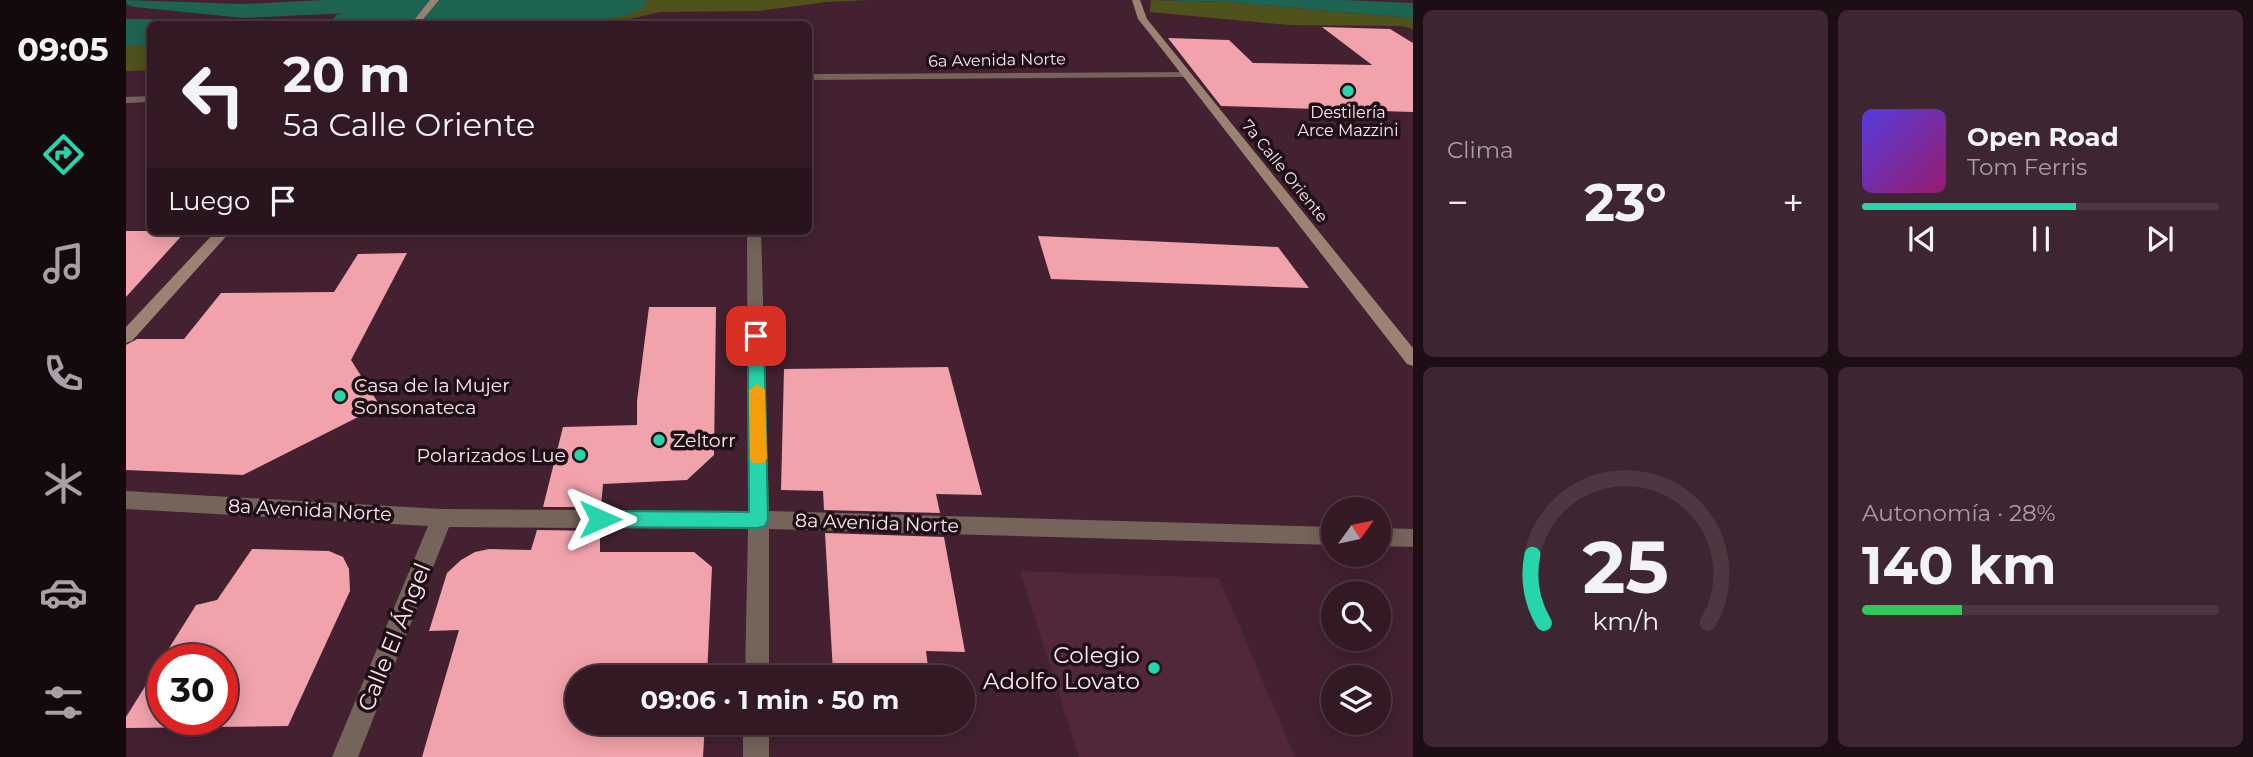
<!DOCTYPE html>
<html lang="es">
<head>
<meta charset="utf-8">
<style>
	body { margin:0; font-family:Montserrat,sans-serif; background:#3d2631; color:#f1f3f6; height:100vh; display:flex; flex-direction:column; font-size:26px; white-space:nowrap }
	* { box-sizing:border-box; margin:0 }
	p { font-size:23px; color:#a8a0a6 }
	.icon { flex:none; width:38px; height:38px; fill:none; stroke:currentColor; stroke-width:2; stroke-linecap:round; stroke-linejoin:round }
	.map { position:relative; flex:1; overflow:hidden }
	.details { display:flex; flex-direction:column; gap:10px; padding:10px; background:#1c0e14; width:840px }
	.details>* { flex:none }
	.banner { position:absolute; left:21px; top:21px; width:665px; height:214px; border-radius:10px; box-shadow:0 4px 18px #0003,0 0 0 2px #4d3841; background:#321924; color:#f1f3f6; overflow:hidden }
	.needle { width:46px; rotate:57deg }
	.controls { position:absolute; left:1195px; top:497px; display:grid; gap:14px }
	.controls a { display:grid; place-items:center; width:70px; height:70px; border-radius:50%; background:#321924; box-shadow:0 4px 18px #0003,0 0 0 2px #4d3841; font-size:35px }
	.speed { position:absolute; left:21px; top:644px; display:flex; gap:14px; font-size:35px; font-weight:700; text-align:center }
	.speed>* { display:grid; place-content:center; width:91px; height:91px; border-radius:50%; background:#321924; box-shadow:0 4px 18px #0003,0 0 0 2px #4d3841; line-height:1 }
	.speed .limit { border:10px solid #d22; background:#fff; color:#111 }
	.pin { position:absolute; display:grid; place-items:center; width:60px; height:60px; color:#fff; margin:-30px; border-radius:14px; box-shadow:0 4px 10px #0006 }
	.me { position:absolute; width:77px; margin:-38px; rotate:90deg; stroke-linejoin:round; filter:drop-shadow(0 0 5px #0008) }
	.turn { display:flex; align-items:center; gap:24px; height:147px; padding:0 21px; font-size:32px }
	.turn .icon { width:91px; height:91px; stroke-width:2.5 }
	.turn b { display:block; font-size:49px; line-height:60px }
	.then { display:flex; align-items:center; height:66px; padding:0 21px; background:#0003; gap:14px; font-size:26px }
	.big { font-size:52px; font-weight:700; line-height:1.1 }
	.details .tile { flex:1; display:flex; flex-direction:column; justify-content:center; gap:10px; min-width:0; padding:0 24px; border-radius:10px; background:#3d2631 }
	.details .dial { align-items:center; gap:0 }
	.dial svg { height:182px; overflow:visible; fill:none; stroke:#4d3841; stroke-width:7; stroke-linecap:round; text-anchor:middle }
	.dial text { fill:#f1f3f6; stroke:none }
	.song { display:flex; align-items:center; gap:21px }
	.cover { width:84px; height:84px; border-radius:10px; background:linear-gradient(135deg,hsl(250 70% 55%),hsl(320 70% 35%)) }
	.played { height:7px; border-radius:4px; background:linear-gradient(90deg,#27d5ad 60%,#4d3841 60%) }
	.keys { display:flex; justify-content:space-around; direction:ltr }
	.heat { display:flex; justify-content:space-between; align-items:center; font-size:38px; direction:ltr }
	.charge { height:10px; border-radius:5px; background:linear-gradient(90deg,#34c759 28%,#4d3841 0) }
	.details .tiles { flex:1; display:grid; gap:10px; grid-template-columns:repeat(2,1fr) }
	.trip { position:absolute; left:439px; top:665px; width:410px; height:70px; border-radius:35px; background:#321924; box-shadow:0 4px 18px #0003,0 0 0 2px #4d3841; font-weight:700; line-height:70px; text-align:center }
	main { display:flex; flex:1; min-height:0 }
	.tab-bar { display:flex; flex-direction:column; width:126px; justify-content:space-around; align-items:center; background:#140a0e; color:#a8a0a6 }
	.tab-bar .icon { width:49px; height:49px }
	.tab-bar .active { color:#27d5ad }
	.tab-bar b { font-size:32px; color:#f1f3f6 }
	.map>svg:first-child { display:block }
</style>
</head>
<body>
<main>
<nav class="tab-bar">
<b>09:05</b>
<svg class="icon active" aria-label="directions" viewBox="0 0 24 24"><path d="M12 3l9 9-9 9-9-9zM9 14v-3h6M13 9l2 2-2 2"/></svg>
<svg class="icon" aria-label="music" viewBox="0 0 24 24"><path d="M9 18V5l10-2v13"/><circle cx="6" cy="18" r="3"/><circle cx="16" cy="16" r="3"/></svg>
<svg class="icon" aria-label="phone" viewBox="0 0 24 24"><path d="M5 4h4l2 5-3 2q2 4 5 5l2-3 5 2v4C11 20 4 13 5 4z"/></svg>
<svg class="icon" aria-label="climate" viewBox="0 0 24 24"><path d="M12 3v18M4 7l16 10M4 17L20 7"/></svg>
<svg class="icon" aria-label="car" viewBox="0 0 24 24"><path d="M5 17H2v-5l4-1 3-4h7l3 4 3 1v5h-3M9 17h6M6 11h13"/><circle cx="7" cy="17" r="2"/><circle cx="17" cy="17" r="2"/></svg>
<svg class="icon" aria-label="filters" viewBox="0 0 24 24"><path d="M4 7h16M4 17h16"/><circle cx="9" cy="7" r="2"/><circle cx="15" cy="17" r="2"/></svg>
</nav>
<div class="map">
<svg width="1287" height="757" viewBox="0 0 1287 757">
	<rect width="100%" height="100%" fill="#432130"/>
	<path fill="#51283b" d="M894 571 1093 578 1169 757H953Z"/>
	<path fill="#4f521b" d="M515 0H742L700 2 633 11 534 12 504 19 447 24H271L391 11 438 16 475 12Z
		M1025 0 1102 2 1287 18V29L1276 26 1163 25 1024 12Z
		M0 43 24 45V70L0 71Z"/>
	<path fill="#1e6452" d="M1032 0H1218L1287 3V18L1102 2Z"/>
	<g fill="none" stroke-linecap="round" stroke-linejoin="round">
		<path fill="#1e6452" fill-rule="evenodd" d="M0 0 117 4 199 0H366L362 5 354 7 117 18 9 7 1 5Z"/>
		<path fill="#1e6452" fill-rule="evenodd" d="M334 0H521L515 9 502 15 452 24 399 19 343 24H203L210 15 225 11Z
			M0 19H24L41 24H24V45H0Z"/>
	</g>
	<path fill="#f1a2aa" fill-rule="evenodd" d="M1196 27 1264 29 1287 43V112L1095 106 1042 38 1103 40 1127 63 1246 65Z
		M0 231H60L0 297Z
		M912 236 1152 247 1183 288 925 279Z
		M281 253 225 360 254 406 117 475 0 470V345L11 339H58L95 293 208 292 232 254Z
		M523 307H590L588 455 561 480 477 484 475 507H417L437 427 511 425V401Z
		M822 367 856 495 810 494 814 513 698 510 697 491 655 490 658 369Z
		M411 530 474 531V552H568L586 567 581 677H452V723H579L577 757H296L333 630 303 631 321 573 335 560 349 552 363 549 405 550Z
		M699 533 818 537 839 652 800 651 803 674 707 672Z
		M126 549 203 551 217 557 223 569 224 591 162 726 0 728V717L70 605 91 600ZM37 660H96V719H37Z"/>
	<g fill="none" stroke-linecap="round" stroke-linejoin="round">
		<path fill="#74645a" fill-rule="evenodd" d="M1064 72V76L1060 77 682 80V74Z
			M24 96V102L0 103V97Z
			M621 231H635L643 511 1208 527V545L643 529V677H619L622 529 323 527 232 757H206L302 526 0 509V491L316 509 622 511Z
			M1253 528 1287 529V547L1253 546Z
			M617 723H643V757H617Z"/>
		<path fill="#9b8273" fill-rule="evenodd" d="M304 0H313L293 24H285Z
			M1006 0H1014L1021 19 1287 348V366L1281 364 1028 39 1012 19Z
			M90 231H105L6 341 0 343V327Z"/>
	</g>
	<path fill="#27d5ad" stroke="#198a70" stroke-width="2" d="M630 331 638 336 642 520 639 526 632 528 474 527 468 525 465 519 468 513 474 511 623 512 622 336Z"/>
	<path fill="#f59e0b" d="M631 384 639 390 641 458 639 463H626L624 458 623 390Z"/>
	<g fill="#27d5ad" stroke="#1f1017" stroke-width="2.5">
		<circle cx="1222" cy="91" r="7"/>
		<circle cx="214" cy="396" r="7"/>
		<circle cx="533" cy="440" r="7"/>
		<circle cx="454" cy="455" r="7"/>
		<circle cx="1028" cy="668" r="7"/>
	</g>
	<g text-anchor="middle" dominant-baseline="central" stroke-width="7" stroke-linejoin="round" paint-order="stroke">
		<g font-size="16" fill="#fee7f0" stroke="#1f1017">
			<text transform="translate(871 60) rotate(-1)">6a Avenida Norte</text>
			<text transform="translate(1159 171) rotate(51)">7a Calle Oriente</text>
		</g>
		<g font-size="16" fill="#fee7f0" stroke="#1f1017">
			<text x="1222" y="112">Destilería<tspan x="1222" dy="18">Arce Mazzini</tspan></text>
		</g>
		<g font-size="19" fill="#fee7f0" stroke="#1f1017" text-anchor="start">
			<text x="228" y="385">Casa de la Mujer<tspan x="228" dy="22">Sonsonateca</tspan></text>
			<text x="547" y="440">Zeltorr</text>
			<text x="440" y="455" text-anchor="end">Polarizados Lue</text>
		</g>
		<g font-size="19" fill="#fee7f0" stroke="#1f1017">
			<text transform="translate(184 510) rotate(3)">8a Avenida Norte</text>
			<text transform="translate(751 523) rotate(2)">8a Avenida Norte</text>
		</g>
		<g font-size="23" fill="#fee7f0" stroke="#1f1017">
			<text transform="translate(268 637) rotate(-68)">Calle El Ángel</text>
		</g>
		<g font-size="23" fill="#fee7f0" stroke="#1f1017" text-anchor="end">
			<text x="1014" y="655">Colegio<tspan x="1014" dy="26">Adolfo Lovato</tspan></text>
		</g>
	</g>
</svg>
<div class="controls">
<a><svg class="needle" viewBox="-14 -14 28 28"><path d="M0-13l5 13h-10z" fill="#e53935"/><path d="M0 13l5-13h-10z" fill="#a8a0a6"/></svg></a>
<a><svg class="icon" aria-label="search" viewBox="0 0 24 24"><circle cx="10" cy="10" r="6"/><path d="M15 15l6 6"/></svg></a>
<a><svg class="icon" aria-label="layers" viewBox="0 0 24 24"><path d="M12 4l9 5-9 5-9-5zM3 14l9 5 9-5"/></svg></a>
</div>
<div class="speed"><div class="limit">30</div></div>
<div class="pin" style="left:630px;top:336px;background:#d93025"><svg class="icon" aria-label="arrive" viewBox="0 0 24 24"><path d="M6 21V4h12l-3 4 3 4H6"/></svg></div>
<svg class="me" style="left:474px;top:519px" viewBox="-20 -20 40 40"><path d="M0-17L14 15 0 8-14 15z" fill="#27d5ad" stroke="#fff" stroke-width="4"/></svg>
<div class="trip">09:06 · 1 min · 50 m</div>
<div class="banner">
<div class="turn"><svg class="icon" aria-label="left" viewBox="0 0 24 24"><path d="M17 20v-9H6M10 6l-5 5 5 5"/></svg><div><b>20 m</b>5a Calle Oriente</div></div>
<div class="then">Luego<svg class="icon" aria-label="arrive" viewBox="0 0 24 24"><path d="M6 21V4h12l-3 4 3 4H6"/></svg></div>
</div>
</div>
<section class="details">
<div class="tiles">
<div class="tile"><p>Clima</p>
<div class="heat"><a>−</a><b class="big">23°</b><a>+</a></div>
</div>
<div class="tile">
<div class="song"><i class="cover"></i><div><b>Open Road</b><p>Tom Ferris</p></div></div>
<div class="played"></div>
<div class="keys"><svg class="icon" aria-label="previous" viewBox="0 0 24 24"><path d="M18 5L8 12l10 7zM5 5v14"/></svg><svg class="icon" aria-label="pause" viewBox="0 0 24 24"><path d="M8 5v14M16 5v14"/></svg><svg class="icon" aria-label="next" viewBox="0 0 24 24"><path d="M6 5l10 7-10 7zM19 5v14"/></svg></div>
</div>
<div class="tile dial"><svg viewBox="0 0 100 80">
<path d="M14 69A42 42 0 1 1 86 69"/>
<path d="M14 69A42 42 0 0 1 9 39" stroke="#27d5ad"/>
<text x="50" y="56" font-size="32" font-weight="700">25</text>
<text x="50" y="72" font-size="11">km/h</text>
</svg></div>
<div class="tile"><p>Autonomía · 28%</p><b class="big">140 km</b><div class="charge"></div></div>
</div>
</section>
</main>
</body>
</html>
